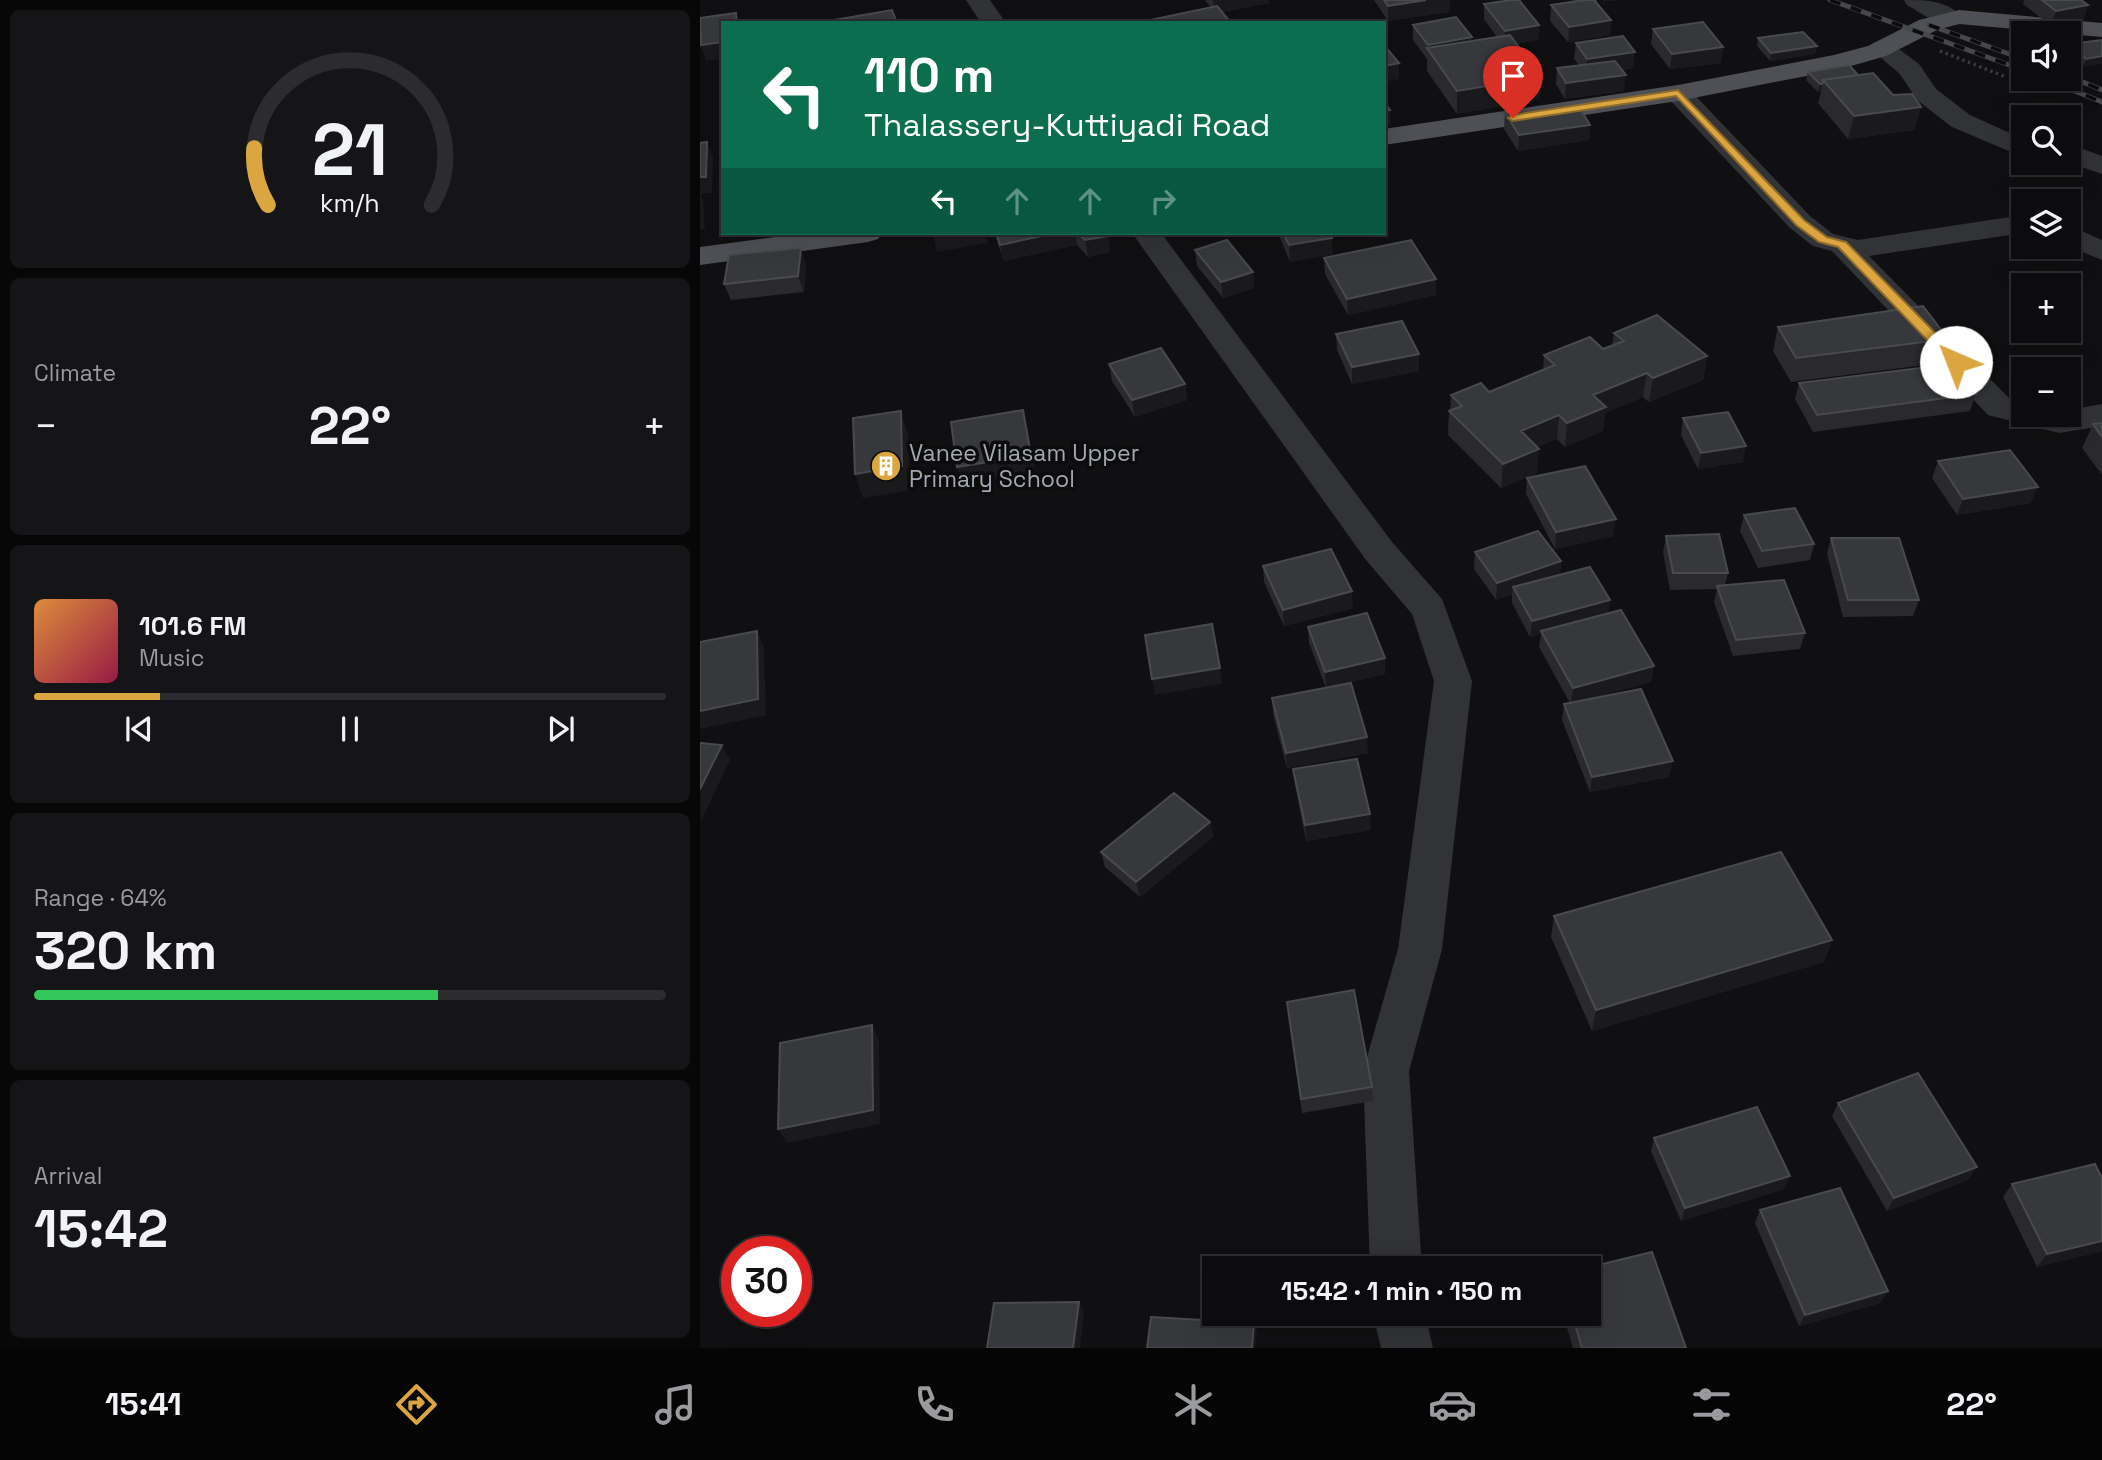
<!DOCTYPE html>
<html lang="en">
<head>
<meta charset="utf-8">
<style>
	body { margin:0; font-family:"Space Grotesk",sans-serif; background:#151517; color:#f1f3f6; height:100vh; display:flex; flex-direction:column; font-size:26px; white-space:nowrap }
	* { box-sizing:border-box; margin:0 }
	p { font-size:23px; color:#9a9b9e }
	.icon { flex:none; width:38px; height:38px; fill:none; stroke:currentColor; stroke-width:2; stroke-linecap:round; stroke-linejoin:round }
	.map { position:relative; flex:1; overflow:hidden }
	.sheet { display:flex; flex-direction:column; gap:10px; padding:10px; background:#070708; width:700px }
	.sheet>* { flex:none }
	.banner { position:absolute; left:21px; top:21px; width:665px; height:214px; border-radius:0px; box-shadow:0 7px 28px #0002,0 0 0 2px #2c2c2e; background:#0b6e4f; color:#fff; overflow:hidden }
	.tools { position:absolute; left:1311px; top:21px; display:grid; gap:14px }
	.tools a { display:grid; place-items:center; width:70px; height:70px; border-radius:0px; background:#0c0c0e; box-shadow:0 7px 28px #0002,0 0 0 2px #2c2c2e; font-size:35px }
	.speed { position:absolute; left:21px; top:1236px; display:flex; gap:14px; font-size:35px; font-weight:700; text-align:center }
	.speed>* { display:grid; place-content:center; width:91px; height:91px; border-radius:50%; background:#0c0c0e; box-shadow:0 7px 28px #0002,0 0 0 2px #2c2c2e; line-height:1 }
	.speed .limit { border:10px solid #d22; background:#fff; color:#111 }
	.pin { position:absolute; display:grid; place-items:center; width:60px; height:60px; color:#fff; margin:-72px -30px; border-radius:50% 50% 50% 0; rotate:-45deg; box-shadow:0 0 7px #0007 }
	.pin .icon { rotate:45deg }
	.me { position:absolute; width:77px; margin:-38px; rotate:316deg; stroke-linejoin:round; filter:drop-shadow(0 0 5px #0008) }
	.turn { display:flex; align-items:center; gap:24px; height:147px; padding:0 28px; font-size:32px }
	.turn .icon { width:91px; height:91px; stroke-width:2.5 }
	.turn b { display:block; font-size:49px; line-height:60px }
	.lanes { display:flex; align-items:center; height:66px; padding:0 28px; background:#0003; justify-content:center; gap:35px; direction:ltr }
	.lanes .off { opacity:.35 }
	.big { font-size:52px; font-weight:700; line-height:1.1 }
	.sheet .tile { flex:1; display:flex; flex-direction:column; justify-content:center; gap:10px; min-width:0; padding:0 24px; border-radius:10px; background:#151517 }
	.sheet .dial { align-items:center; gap:0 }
	.dial svg { height:182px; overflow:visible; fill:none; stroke:#2c2c2e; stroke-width:7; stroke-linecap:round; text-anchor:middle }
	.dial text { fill:#f1f3f6; stroke:none }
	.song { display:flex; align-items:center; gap:21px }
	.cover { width:84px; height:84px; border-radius:10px; background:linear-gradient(135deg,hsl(30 70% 55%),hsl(340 70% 35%)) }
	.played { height:7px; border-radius:4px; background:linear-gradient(90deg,#dba540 20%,#2c2c2e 20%) }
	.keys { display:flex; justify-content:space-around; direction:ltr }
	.heat { display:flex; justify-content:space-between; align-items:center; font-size:38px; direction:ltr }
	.charge { height:10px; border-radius:5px; background:linear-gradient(90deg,#34c759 64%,#2c2c2e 0) }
	.trip { position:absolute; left:502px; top:1256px; width:399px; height:70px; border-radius:0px; background:#0c0c0e; box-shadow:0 7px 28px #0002,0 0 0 2px #2c2c2e; font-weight:700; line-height:70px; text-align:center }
	.tabs { display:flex; height:112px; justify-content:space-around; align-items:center; background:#050506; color:#9a9b9e }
	.tabs .icon { width:49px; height:49px }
	.tabs .active { color:#dba540 }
	.tabs b { font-size:32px; color:#f1f3f6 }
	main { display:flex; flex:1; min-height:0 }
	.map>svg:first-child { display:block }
</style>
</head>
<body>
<main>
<section class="sheet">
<div class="tile dial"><svg viewBox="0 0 100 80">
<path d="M14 69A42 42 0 1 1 86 69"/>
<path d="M14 69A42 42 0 0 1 8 44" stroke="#dba540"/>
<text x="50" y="56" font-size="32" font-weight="700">21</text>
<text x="50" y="72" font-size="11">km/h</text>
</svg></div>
<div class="tile"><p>Climate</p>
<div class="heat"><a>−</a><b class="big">22°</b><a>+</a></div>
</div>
<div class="tile">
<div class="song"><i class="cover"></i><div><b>101.6 FM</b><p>Music</p></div></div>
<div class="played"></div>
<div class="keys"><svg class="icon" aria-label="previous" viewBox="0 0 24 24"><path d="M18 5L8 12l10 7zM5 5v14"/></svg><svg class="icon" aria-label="pause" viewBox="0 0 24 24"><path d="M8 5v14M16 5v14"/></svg><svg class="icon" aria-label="next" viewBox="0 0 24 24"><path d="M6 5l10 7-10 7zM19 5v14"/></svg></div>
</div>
<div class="tile"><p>Range · 64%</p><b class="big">320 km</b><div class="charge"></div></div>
<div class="tile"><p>Arrival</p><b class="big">15:42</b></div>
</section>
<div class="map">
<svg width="1402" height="1348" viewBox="0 0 1402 1348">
	<rect width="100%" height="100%" fill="#101012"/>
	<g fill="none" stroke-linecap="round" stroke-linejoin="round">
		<path stroke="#383a3d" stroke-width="3.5" stroke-dasharray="2.5 3.5" stroke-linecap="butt" d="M1240 51 1306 77"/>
		<path fill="#323336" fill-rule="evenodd" d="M266 0H290L306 23H281Z
			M1204 0C1225 0 1250 0 1263 19L1260 24C1241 29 1223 14 1207 5Z
			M1182 40 1191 43 1219 64 1236 89 1270 115 1323 139V157L1252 127 1217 100 1200 74 1169 48 1173 43Z
			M978 85 987 87 1110 216 1133 234 1158 240 1323 215V233L1169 256 1311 400 1323 403V415H1368V410L1402 404V426L1359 433 1288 415 1132 251 1113 246 1090 228 969 99 965 93 969 87Z
			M1383 149 1402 156V174L1379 166 1368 167 1357 163H1368V151Z
			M1368 225 1402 240V260L1368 246Z
			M432 233H461L692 542 742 599 772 681 742 949 709 1071 722 1269H670L663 1071 698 949 734 681 712 614 666 560Z
			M673 1314H725L733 1348H681Z"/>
		<path fill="#4e5055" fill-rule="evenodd" d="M1259 10 1402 23V37L1259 24 1237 30 1186 56 1137 70 978 101 684 145V129L978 85 1134 55 1168 46 1219 20Z
			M106 233H183L178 239 168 242 0 265V247Z"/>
		<g stroke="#45474b" stroke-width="5">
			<path id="rail" d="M1130 0 1323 70
				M1229 25 1323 59
				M1368 76 1402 90
				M1345 79 1402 102"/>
		</g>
		<use href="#rail" stroke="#0c0c0d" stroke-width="3.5" stroke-dasharray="11" stroke-linecap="butt"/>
	</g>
	<path fill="#2a2a2d" d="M505 0H569V3L522 12 511 8Z
		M674 0H750L749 12 688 21Z
		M872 0H897V3L911 20 910 35 868 42 850 21 851 5 873 2Z
		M1324 0H1381L1388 5 1383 21 1351 26 1323 4Z
		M784 4 839 25 838 40 816 44 841 77 840 99 757 114 727 71V59L713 40V25L772 37V41L797 37 784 19Z
		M953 29 1021 63 970 69 951 44Z
		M1058 38 1117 46 1115 54 1070 61 1057 46Z
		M1402 40 1383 67 1368 53 1370 44Z
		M876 43 933 68 922 70 924 91 865 99 856 84 857 68 879 65 874 59Z
		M1108 72 1158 75 1193 95 1221 107 1214 130 1148 139 1118 103 1121 92H1118L1106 80Z
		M805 113 890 125 889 140 818 151 804 129Z
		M295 233H429L408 238 410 252 388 257 377 245 304 261 298 244Z
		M578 233H630L633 254 590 262Z
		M495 250 553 272 554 288 523 298 497 266Z
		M624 258 736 295 648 315 625 274Z
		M106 264 104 292 31 300 24 284Z
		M1078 327 1248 339 1240 363 1091 382 1073 351Z
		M914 333 1007 356 1003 380 949 402 943 397 905 413 903 431 865 447 857 439 837 447V473L801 488 748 435 749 411 750 410 751 395 789 392 843 370 844 355 903 349 912 345Z
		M636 334 719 371 652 384 637 350Z
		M409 364 485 384 487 400 435 417 412 381Z
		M1099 383 1276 394 1270 411 1113 432 1095 399Z
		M983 418 1043 462 998 469 981 435Z
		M1402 423V475L1382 448 1393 424Z
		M1238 461 1331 503 1257 515 1232 478Z
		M827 478 913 536 855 549 826 494Z
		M1044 515 1114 544 1110 560 1058 568 1040 531Z
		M966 536 1028 573 1025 585 1105 633 1100 649 1033 656 1014 602 1017 589 970 590 963 552Z
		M1131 538 1219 600 1213 616 1143 617 1127 554Z
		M775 552 861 561 860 575 910 600 908 613 954 666 951 682 888 699 969 777 890 792 862 720 864 704 870 703 839 647 841 634 830 637 812 603V594L796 600 774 569Z
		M563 566 653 608 584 626 564 582Z
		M608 627 685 658V674L629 687 668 753 587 768 573 714 572 698 626 688 609 643Z
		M593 769 671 830 606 841 595 785Z
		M510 822 513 837 440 897 405 867 401 852Z
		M854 916 1132 940 1124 962 892 1031 851 937Z
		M587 1002 672 1087 673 1101 602 1113Z
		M1138 1103 1268 1180 1187 1211 1132 1116Z
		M954 1138 1084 1189 981 1221 951 1151Z
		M1402 1178V1251L1337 1267 1303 1197 1312 1184Z
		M1060 1210 1188 1291 1180 1303 1099 1326 1055 1223Z
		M863 1314H889L986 1348H873Z"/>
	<path fill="#1a1a1c" d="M513 0H569V3L515 13Z
		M726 0H750L749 12 688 21V6Z
		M904 0H920L903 2Z
		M1388 5 1383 21 1351 26 1356 11Z
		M911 20 910 35 868 42 869 27Z
		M839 25 838 40 804 46 805 31Z
		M772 37 771 53 728 50V45Z
		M23 42V59L6 61 1 45Z
		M1117 46 1115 54 1070 61 1071 53Z
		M1023 47 1021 63 970 69 972 54Z
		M935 52 933 68 886 75 887 59Z
		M1402 56V64L1383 67 1386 59Z
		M699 63V79L684 82V66Z
		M926 75 924 91 865 99 866 83Z
		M841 77 840 99 757 114V91Z
		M1120 84H1122L1121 92H1118Z
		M1221 107 1214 130 1148 139 1154 116Z
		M690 110 691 126 684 127V111Z
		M890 125 889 140 818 151 819 135Z
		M7 142 13 158 12 193 1 194 3 201 5 229 0 230V177Z
		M249 233H286L288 243 237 252 233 236Z
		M356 233H375L377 245 304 261 300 245Z
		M400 233H429L408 238 410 252 388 257 385 240Z
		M632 238 633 254 590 262 589 245Z
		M101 248 106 264 104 292 98 276Z
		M553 272 554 288 523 298 521 282Z
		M736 279V295L648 315 647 299Z
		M719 354V371L652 384V367Z
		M1007 356 1003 380 949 402 953 378Z
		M947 373 943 397 905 413 903 431 865 447 867 423 893 395Z
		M485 384 487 400 435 417 432 400Z
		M323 410 335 471 261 484 257 467Z
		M201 411 208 435 210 490 163 498 155 474Z
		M859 415 857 439 819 455 821 431Z
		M1046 446 1043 462 998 469 1001 453Z
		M839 449 837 473 801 488 803 464Z
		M1338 487 1331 503 1257 515 1263 499Z
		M916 519 913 536 855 549 856 532Z
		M861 561 859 578 813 587 812 594 796 600 797 583Z
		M652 591 653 608 584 626 583 610Z
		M910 600 908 616 841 631V634L830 637 832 621Z
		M57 631 64 647 66 715 0 729V711Z
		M685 658V674L626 688 625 672Z
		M954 666 951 682 871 704 873 688Z
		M520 668 522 684 455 695 452 679Z
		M667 737 668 753 587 768 586 753Z
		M22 745 30 760 1 821 0 789Z
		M973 761 969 777 890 792 892 777Z
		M670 814 671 830 606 841 605 825Z
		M510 822 513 837 440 897 436 882Z
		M1132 940 1124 962 892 1031 896 1010Z
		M172 1025 179 1040 180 1124 87 1143 78 1129Z
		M1277 1167 1268 1180 1187 1211 1194 1198Z
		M1090 1176 1084 1189 981 1221 985 1208Z
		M1402 1241V1251L1337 1267 1347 1254Z
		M1188 1291 1180 1303 1099 1326 1105 1315Z
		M379 1302 384 1314 380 1348H373Z
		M554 1323 557 1334 555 1348H552Z"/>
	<path fill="#37383b" stroke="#484a4e" stroke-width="2" d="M684 0H726L688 6Z
		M811 0H819L839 25 805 31 784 4Z
		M885 0H894L911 20 869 27 851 5Z
		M1342 0H1381L1388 5 1356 11Z
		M517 6 531 23H436Z
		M192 10 197 23H129L128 21Z
		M36 13 37 23H23V42L1 45 0 18Z
		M756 17 772 37 728 45 713 25Z
		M1003 22 1023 47 972 54 953 29Z
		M1103 32 1117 46 1071 53 1058 38Z
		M810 35 841 77 757 91 727 48Z
		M923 36 935 52 887 59 876 43Z
		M1402 40V56L1386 59 1370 44Z
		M684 45 699 63 684 66Z
		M915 61 926 75 866 83 857 68Z
		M1149 65 1158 75 1123 80 1122 84H1120L1108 72Z
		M1173 73 1193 95 1212 94 1221 107 1154 116 1123 80Z
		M684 102 690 110 684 111Z
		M878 105 890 125 819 135 805 113Z
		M7 142 6 177H0V143Z
		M232 233H249L233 236Z
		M296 233H356L300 245Z
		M378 233H406L408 236 385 240Z
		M583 233H630L632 238 589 245Z
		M527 240 553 272 521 282 495 250Z
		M711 240 736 279 647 299 624 258Z
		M101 248 98 276 24 284 29 255Z
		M1223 306 1248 339 1096 358 1078 327Z
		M957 315 1007 356 953 378 947 373 893 395 906 407 867 423 859 415 821 431 839 449 803 464 749 411 762 406 751 395 781 383 789 392 855 365 844 355 890 337 903 349 924 341 914 333Z
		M702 321 719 354 652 367 636 334Z
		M461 348 485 384 432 400 409 364Z
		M1252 364 1276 394 1117 415 1099 383Z
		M323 410 331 455 257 467 251 422Z
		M201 411 202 466 155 474 153 418Z
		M1028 412 1046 446 1001 453 983 418Z
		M1402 423V437L1393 424Z
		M1310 450 1338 487 1263 499 1238 461Z
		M885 466 916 519 856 532 827 478Z
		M1095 508 1114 544 1062 551 1044 515Z
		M838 531 861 561 797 583 775 552Z
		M1019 534 1028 573H973L966 536Z
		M1131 538H1199L1219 600H1148Z
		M631 549 652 591 583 610 563 566Z
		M890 567 910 600 832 621 813 587Z
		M1084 580 1105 633 1036 640 1017 586Z
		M921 610 954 666 873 688 841 631Z
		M667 613 685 658 625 672 608 627Z
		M512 624 520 668 452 679 445 635Z
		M57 631 58 699 0 711V642Z
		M651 683 667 737 586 753 572 698Z
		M941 689 973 761 892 777 864 704Z
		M0 743 22 745 0 789Z
		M657 759 670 814 605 825 593 769Z
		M474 793 510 822 436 882 401 852Z
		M1081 852 1132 940 896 1010 854 916Z
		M654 990 672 1087 601 1099 587 1002Z
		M172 1025 173 1110 78 1129 80 1043Z
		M1218 1073 1277 1167 1194 1198 1138 1103Z
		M1057 1107 1090 1176 985 1208 954 1138Z
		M1395 1164 1402 1178V1241L1347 1254 1312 1184Z
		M1140 1188 1188 1291 1105 1315 1060 1210Z
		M952 1252 986 1348H882L872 1314H889V1269H882Z
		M379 1302 373 1348H287L294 1303Z
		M451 1317 554 1323 552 1348H447Z"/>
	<path fill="#dba540" stroke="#8e6b2a" stroke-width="2" d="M978 90 1104 220 1127 237 1146 242 1261 359V365H1251L1138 247 1119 242 1096 225 976 96 813 121 808 118 813 115Z"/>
	<defs>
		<g id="building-disc" transform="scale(1.575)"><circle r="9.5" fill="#dba540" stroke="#0c0c0d"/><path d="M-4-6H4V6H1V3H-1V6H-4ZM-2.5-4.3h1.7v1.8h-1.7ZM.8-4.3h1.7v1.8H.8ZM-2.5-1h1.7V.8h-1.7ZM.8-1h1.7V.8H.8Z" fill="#fff"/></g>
	</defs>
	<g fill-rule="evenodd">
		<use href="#building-disc" x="186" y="466"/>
	</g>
	<g text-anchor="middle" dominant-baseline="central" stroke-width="7" stroke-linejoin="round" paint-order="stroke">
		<g font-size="23" fill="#a3a8b1" stroke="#0c0c0d" text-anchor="start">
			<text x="209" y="453">Vanee Vilasam Upper<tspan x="209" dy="26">Primary School</tspan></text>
		</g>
	</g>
</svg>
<div class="tools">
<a><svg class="icon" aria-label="sound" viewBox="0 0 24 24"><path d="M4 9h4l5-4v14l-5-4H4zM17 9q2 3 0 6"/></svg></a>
<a><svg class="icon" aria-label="search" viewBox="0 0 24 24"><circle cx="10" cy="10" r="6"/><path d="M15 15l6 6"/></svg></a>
<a><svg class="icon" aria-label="layers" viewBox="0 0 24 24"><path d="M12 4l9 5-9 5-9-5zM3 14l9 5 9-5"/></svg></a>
<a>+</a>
<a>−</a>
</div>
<div class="speed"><div class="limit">30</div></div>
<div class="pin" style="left:813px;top:118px;background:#d93025"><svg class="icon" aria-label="arrive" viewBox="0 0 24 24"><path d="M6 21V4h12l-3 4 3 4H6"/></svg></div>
<svg class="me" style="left:1256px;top:362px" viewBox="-20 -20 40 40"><circle r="19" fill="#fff"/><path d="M0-13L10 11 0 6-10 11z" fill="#dba540"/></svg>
<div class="trip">15:42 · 1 min · 150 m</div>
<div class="banner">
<div class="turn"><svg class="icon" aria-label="left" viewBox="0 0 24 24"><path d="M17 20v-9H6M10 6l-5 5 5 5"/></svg><div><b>110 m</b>Thalassery-Kuttiyadi Road</div></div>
<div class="lanes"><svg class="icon" aria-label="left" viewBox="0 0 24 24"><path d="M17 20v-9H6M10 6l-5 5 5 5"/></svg><svg class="icon off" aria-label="ahead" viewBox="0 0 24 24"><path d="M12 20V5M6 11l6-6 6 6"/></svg><svg class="icon off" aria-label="ahead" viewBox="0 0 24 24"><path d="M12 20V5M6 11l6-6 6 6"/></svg><svg class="icon off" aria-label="right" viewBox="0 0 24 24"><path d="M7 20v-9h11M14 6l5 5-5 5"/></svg></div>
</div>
</div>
</main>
<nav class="tabs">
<b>15:41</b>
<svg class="icon active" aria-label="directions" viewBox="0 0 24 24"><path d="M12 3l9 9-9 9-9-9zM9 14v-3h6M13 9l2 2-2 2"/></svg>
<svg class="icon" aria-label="music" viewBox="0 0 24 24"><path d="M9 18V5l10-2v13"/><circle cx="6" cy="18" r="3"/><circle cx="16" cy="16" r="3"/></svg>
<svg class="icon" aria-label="phone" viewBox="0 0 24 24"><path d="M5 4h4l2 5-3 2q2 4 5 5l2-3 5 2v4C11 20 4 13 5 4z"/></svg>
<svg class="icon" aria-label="climate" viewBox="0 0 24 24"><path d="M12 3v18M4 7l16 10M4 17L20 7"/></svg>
<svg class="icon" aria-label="car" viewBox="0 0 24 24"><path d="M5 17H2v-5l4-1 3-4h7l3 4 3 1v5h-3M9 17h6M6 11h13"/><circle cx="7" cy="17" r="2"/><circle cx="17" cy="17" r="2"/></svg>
<svg class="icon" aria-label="filters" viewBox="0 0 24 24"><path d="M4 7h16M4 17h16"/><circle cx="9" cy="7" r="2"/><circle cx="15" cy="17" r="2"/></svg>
<b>22°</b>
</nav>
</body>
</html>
